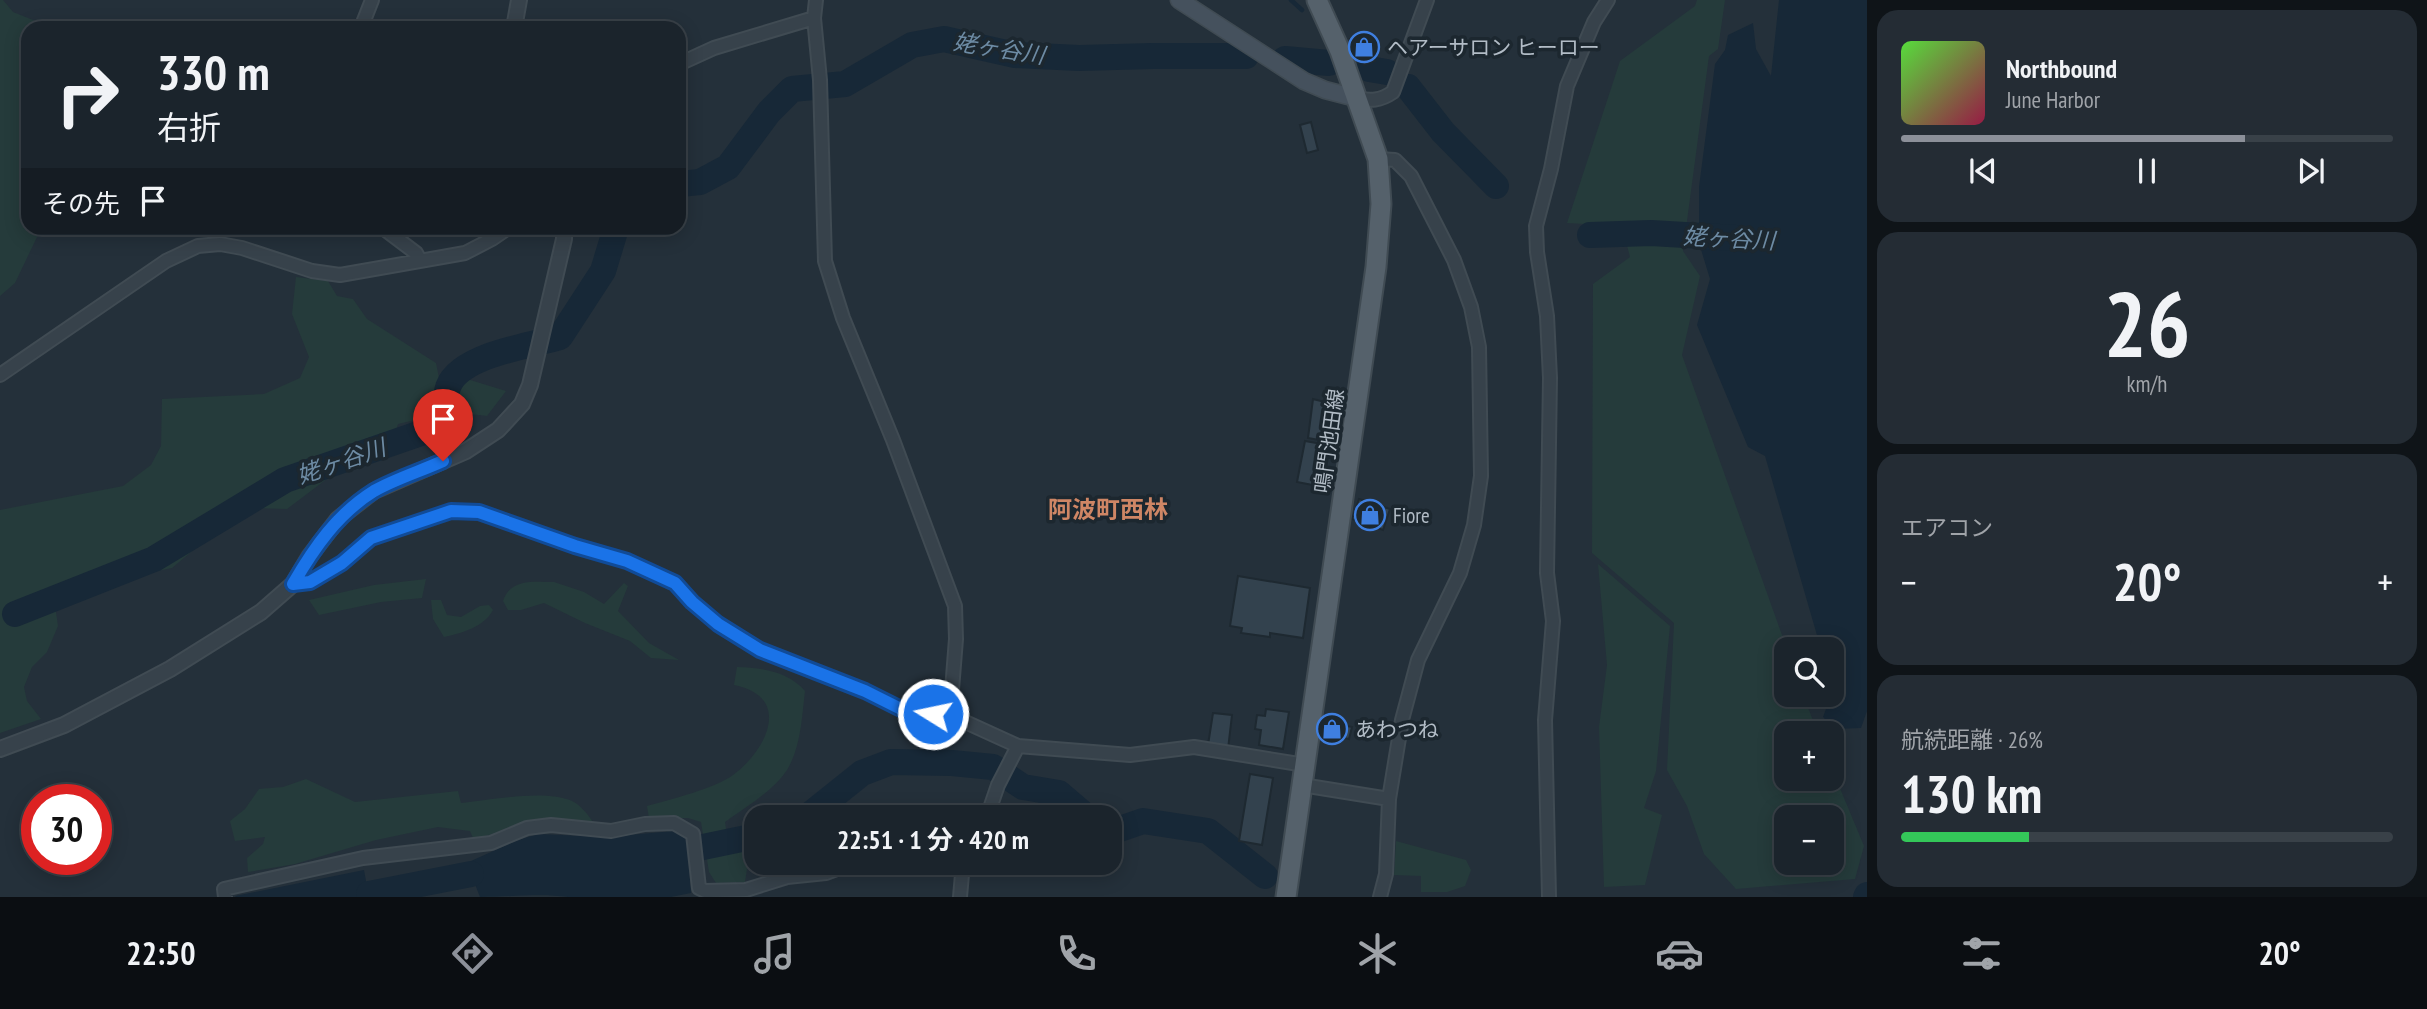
<!DOCTYPE html>
<html lang="ja">
<head>
<meta charset="utf-8">
<style>
	body { margin:0; font-family:"PT Sans Narrow","Noto Sans JP",sans-serif; background:#242c34; color:#f1f3f6; height:100vh; display:flex; flex-direction:column; font-size:26px; white-space:nowrap }
	* { box-sizing:border-box; margin:0 }
	p { font-size:23px; color:#a0a4a9 }
	.icon { flex:none; width:38px; height:38px; fill:none; stroke:currentColor; stroke-width:2; stroke-linecap:round; stroke-linejoin:round }
	.map { position:relative; flex:1; overflow:hidden }
	.sheet { display:flex; flex-direction:column; gap:10px; padding:10px; background:#0f1418; width:560px }
	.sheet>* { flex:none }
	.top-card { position:absolute; left:21px; top:21px; width:665px; height:214px; border-radius:21px; box-shadow:0 4px 18px #0003,0 0 0 2px #394148; background:#1b242c; color:#f1f3f6; overflow:hidden }
	.fabs { position:absolute; left:1774px; top:637px; display:grid; gap:14px }
	.fabs a { display:grid; place-items:center; width:70px; height:70px; border-radius:14px; background:#1b242c; box-shadow:0 4px 18px #0003,0 0 0 2px #394148; font-size:35px }
	.speed { position:absolute; left:21px; top:784px; display:flex; gap:14px; font-size:35px; font-weight:700; text-align:center }
	.speed>* { display:grid; place-content:center; width:91px; height:91px; border-radius:50%; background:#1b242c; box-shadow:0 4px 18px #0003,0 0 0 2px #394148; line-height:1 }
	.speed .limit { border:10px solid #d22; background:#fff; color:#111 }
	.pin { position:absolute; display:grid; place-items:center; width:60px; height:60px; color:#fff; margin:-72px -30px; border-radius:50% 50% 50% 0; rotate:-45deg; box-shadow:0 0 7px #0007 }
	.pin .icon { rotate:45deg }
	.me { position:absolute; width:77px; margin:-38px; rotate:280deg; stroke-linejoin:round; filter:drop-shadow(0 0 5px #0008) }
	.turn { display:flex; align-items:center; gap:24px; height:147px; padding:0 21px; font-size:32px }
	.turn .icon { width:91px; height:91px; stroke-width:2.5 }
	.turn b { display:block; font-size:49px; line-height:60px }
	.then { display:flex; align-items:center; height:66px; padding:0 21px; background:#0003; gap:14px; font-size:26px }
	.big { font-size:52px; font-weight:700; line-height:1.1 }
	.sheet .widget { flex:1; display:flex; flex-direction:column; justify-content:center; gap:10px; min-width:0; padding:0 24px; border-radius:21px; background:#242c34 }
	.sheet .dial { align-items:center; gap:0 }
	.dial b { font-size:91px; line-height:1 }
	.song { display:flex; align-items:center; gap:21px }
	.cover { width:84px; height:84px; border-radius:10px; background:linear-gradient(135deg,hsl(110 70% 55%),hsl(340 70% 35%)) }
	.played { height:7px; border-radius:4px; background:linear-gradient(90deg,#8c9099 70%,#394148 70%) }
	.keys { display:flex; justify-content:space-around; direction:ltr }
	.heat { display:flex; justify-content:space-between; align-items:center; font-size:38px; direction:ltr }
	.charge { height:10px; border-radius:5px; background:linear-gradient(90deg,#34c759 26%,#394148 0) }
	.trip { position:absolute; left:744px; top:805px; width:378px; height:70px; border-radius:21px; background:#1b242c; box-shadow:0 4px 18px #0003,0 0 0 2px #394148; font-weight:700; line-height:70px; text-align:center }
	.dock { display:flex; height:112px; justify-content:space-around; align-items:center; background:#0b0e12; color:#a0a4a9 }
	.dock .icon { width:49px; height:49px }
	.dock .active { color:#8c9099 }
	.dock b { font-size:32px; color:#f1f3f6 }
	main { display:flex; flex:1; min-height:0 }
	.map>svg:first-child { display:block }
</style>
</head>
<body>
<main>
<div class="map">
<svg width="1867" height="897" viewBox="0 0 1867 897">
	<rect width="100%" height="100%" fill="#24303a"/>
	<path fill="#253b3b" fill-rule="evenodd" d="M0 0H3L13 12 53 28H28V228H63L38 235 15 283 0 296Z
		M1697 0H1725L1718 49 1709 56 1683 251 1700 276 1682 355 1787 649V695H1803L1818 733H1787V779H1832V769L1864 846 1855 879 1736 889 1704 854 1687 806 1667 770 1674 623 1592 553 1593 284 1630 257 1622 226 1567 223 1620 61 1695 6ZM1832 817V863H1787V817Z
		M296 277 328 281 337 296 353 299 367 319 436 363 439 378 467 379 506 391 487 416C456 412 428 417 398 424L394 437 340 469 287 509 254 508 217 530 172 568 53 592 58 626 47 652 32 667 24 687 27 701 41 719 0 733V510L123 486 151 465 161 446 162 399 264 394 300 378 309 357 292 314Z
		M1598 564 1670 626 1656 771 1644 808 1662 815 1645 885 1604 887 1599 727 1607 665Z
		M426 579 422 598 381 602 319 615 309 600 374 585Z
		M554 582 584 592 604 604 624 583 628 586 618 611 649 643 679 660 651 658 630 641 585 623 544 603 521 610H508L503 601C510 578 535 582 554 582Z
		M431 600H441L447 615 461 617 480 606 489 605 493 610C484 627 462 633 444 637L433 619Z
		M737 667C762 668 788 671 805 691 802 716 801 747 787 770 773 791 746 807 725 822L729 848 756 841V863H778L747 869 745 882 716 883 709 872 701 822 688 818H649L647 806C669 800 716 788 733 775 767 750 793 697 734 685Z
		M306 779 355 802 458 791 461 803C490 800 545 789 572 801 582 806 589 816 595 825 572 820 549 816 525 822 506 827 495 836 473 838L470 831 438 827 376 840 295 864 248 872 247 858 263 844 265 837 235 841 230 821 245 809 259 789 283 787Z
		M1396 841 1466 860 1471 870 1465 886 1447 892H1421V876L1394 875Z"/>
	<path fill="#172837" d="M1779 0H1867V711L1861 728 1835 729 1823 717 1836 682 1832 678V649H1821L1765 456 1748 447 1697 325 1710 279 1699 243V187L1715 64 1725 50 1728 35 1753 23 1756 49 1771 76Z
		M674 831 687 840 691 893 671 897H568C542 893 507 897 480 897L471 874V861L518 840 538 834 606 837Z
		M364 870 369 897H236L235 896Z"/>
	<g fill="none" stroke-linecap="round" stroke-linejoin="round">
		<path stroke="#172837" stroke-width="4.5" d="M1291 0 1302 10
			M1322 56 1324 62"/>
		<path stroke="#172837" stroke-width="26" d="M1285 59 1329 63
			M1369 69 1387 72
			M1408 87 1443 132 1496 186
			M679 184 700 182 728 167 769 112 792 89 845 84 912 45 944 39 1015 55 1079 58 1153 56H1246
			M1590 235 1651 233 1736 238
			M15 614 154 559 285 480 450 423C449 414 445 400 447 391 454 355 531 346 560 337L603 271 616 228
			M807 817 862 773 891 762 952 763 993 767 1023 787 1059 793 1087 817
			M1110 828 1117 830 1143 821 1208 831 1265 876
			M703 847 756 836
			M369 894 471 874
			M1866 897 1867 895"/>
	</g>
	<path fill="#33424e" stroke="#1e2931" stroke-width="2" d="M1361 35 1366 45 1369 44 1375 61 1364 65 1362 60 1359 62 1350 39Z
		M1311 122 1318 150 1307 153 1300 125Z
		M1313 399 1337 405 1330 442 1308 438Z
		M1305 441 1328 445 1322 473 1326 474 1323 487 1297 482Z
		M1359 499 1390 509 1383 530 1352 519Z
		M1238 576 1310 588 1303 638 1270 633V637L1241 633 1242 628 1230 626Z
		M1266 709 1289 712 1283 749 1259 745 1261 730 1255 729 1257 715 1265 716Z
		M1213 713 1232 715 1228 749 1208 745Z
		M1329 722 1352 727 1349 739 1326 735Z
		M1250 774 1273 778 1262 845 1239 841Z"/>
	<g fill="none" stroke-linecap="round" stroke-linejoin="round">
		<g stroke="#404b53" stroke-width="16">
			<path id="minor" d="M816 0 814 18 820 80 825 261 843 318 893 440 955 606 956 639 950 715
				M361 28 372 0
				M679 64 714 48 814 18
				M1356 98C1371 101 1380 101 1393 92L1427 0
				M1378 159 1395 160 1411 176 1454 260 1471 307 1479 347 1481 476 1474 525 1460 573 1418 660 1402 720 1389 799 1386 874 1380 897
				M383 228 416 253 420 260
				M0 375 166 261 198 246 220 244 242 248 312 271 340 275 465 253 492 239 508 228
				M293 584 310 582 342 563 371 538 451 511 479 512 575 546 627 561 675 583 692 602 718 624 760 650 865 691 901 709 917 713 950 715 1018 746 1130 755 1194 747 1305 765
				M1302 785 1389 799
				M987 817 998 785 1018 746
				M225 897 224 889 363 858 491 843 527 828 551 825 611 831 645 824 674 823 693 834 699 888 705 891 746 890 787 877 826 873 853 863
				M960 897 963 863
				M1549 897 1545 720 1553 621 1547 573 1550 378 1547 316 1537 252 1536 226 1551 169 1567 86 1594 22 1608 0"/>
		</g>
		<g stroke="#404b53" stroke-width="18">
			<path id="tertiary" d="M514 28 519 0
				M0 749 64 725 170 669 261 612 293 584 309 557 338 519 374 491 466 451 498 430 522 404 530 385 564 239V228"/>
		</g>
		<g stroke="#404b53" stroke-width="19">
			<path id="secondary" d="M1179 0 1304 81 1325 90 1356 98"/>
		</g>
		<g stroke="#404b53" stroke-width="23">
			<path id="primary" d="M1286 897 1376 267 1381 204 1378 159 1340 51 1317 0"/>
		</g>
		<use href="#minor" stroke="#37424b" stroke-width="12"/>
		<use href="#tertiary" stroke="#37424b" stroke-width="14"/>
		<use href="#secondary" stroke="#45515d" stroke-width="16"/>
		<use href="#primary" stroke="#55616b" stroke-width="19"/>
	</g>
	<g fill="none" stroke-linecap="round" stroke-linejoin="round">
		<g stroke="#114b97" stroke-width="18">
			<path id="route" d="M443 461C421 471 395 479 374 491 337 514 314 548 293 584L310 582 342 563 371 538 451 511 479 512 575 546 627 561 675 583 692 602 718 624 760 650 865 691 901 709 917 713 933 714"/>
		</g>
		<use href="#route" stroke="#1a73e8" stroke-width="12"/>
	</g>
	<defs>
		<g id="shop-ring" transform="scale(1.575)"><circle r="9.5" fill="#1c272f" stroke="#3f7fe0" stroke-width="1.5"/><path d="M-5-2.5h2.3a2.7 3.5 0 0 1 5.4 0H5L5.5 6h-11ZM-1.5-2.5h3a1.5 2.3 0 0 0-3 0Z" fill="#3f7fe0"/></g>
	</defs>
	<g fill-rule="evenodd">
		<use href="#shop-ring" x="1364" y="47"/>
		<use href="#shop-ring" x="1370" y="515"/>
		<use href="#shop-ring" x="1332" y="729"/>
	</g>
	<g text-anchor="middle" dominant-baseline="central" stroke-width="7" stroke-linejoin="round" paint-order="stroke">
		<g font-size="21" fill="#b2bcc6" stroke="#1c272f" text-anchor="start">
			<text x="1387" y="47">ヘアーサロン ヒーロー</text>
			<text x="1393" y="515">Fiore</text>
			<text x="1355" y="729">あわつね</text>
		</g>
		<g font-size="21" fill="#b2bcc6" stroke="#1c272f">
			<text transform="translate(1329 441) rotate(-82)">鳴門池田線</text>
		</g>
		<g font-size="23" font-style="italic" fill="#6d8ba4" stroke="#1c272f">
			<text transform="translate(999 48) rotate(9)">姥ヶ谷川</text>
			<text transform="translate(1729 238) rotate(3)">姥ヶ谷川</text>
			<text transform="translate(341 461) rotate(-19)">姥ヶ谷川</text>
		</g>
		<g font-size="24" font-weight="bold" fill="#cf8665" stroke="#1c272f">
			<text x="1108" y="509">阿波町西林</text>
		</g>
	</g>
</svg>
<div class="fabs">
<a><svg class="icon" aria-label="search" viewBox="0 0 24 24"><circle cx="10" cy="10" r="6"/><path d="M15 15l6 6"/></svg></a>
<a>+</a>
<a>−</a>
</div>
<div class="speed"><div class="limit">30</div></div>
<div class="pin" style="left:443px;top:461px;background:#d93025"><svg class="icon" aria-label="arrive" viewBox="0 0 24 24"><path d="M6 21V4h12l-3 4 3 4H6"/></svg></div>
<svg class="me" style="left:933px;top:714px" viewBox="-20 -20 40 40"><circle r="17" fill="#1a73e8" stroke="#fff" stroke-width="3"/><path d="M0-11L8 9 0 5-8 9z" fill="#fff"/></svg>
<div class="trip">22:51 · 1 分 · 420 m</div>
<div class="top-card">
<div class="turn"><svg class="icon" aria-label="right" viewBox="0 0 24 24"><path d="M7 20v-9h11M14 6l5 5-5 5"/></svg><div><b>330 m</b>右折</div></div>
<div class="then">その先<svg class="icon" aria-label="arrive" viewBox="0 0 24 24"><path d="M6 21V4h12l-3 4 3 4H6"/></svg></div>
</div>
</div>
<section class="sheet">
<div class="widget">
<div class="song"><i class="cover"></i><div><b>Northbound</b><p>June Harbor</p></div></div>
<div class="played"></div>
<div class="keys"><svg class="icon" aria-label="previous" viewBox="0 0 24 24"><path d="M18 5L8 12l10 7zM5 5v14"/></svg><svg class="icon" aria-label="pause" viewBox="0 0 24 24"><path d="M8 5v14M16 5v14"/></svg><svg class="icon" aria-label="next" viewBox="0 0 24 24"><path d="M6 5l10 7-10 7zM19 5v14"/></svg></div>
</div>
<div class="widget dial"><b>26</b><p>km/h</p></div>
<div class="widget"><p>エアコン</p>
<div class="heat"><a>−</a><b class="big">20°</b><a>+</a></div>
</div>
<div class="widget"><p>航続距離 · 26%</p><b class="big">130 km</b><div class="charge"></div></div>
</section>
</main>
<nav class="dock">
<b>22:50</b>
<svg class="icon active" aria-label="directions" viewBox="0 0 24 24"><path d="M12 3l9 9-9 9-9-9zM9 14v-3h6M13 9l2 2-2 2"/></svg>
<svg class="icon" aria-label="music" viewBox="0 0 24 24"><path d="M9 18V5l10-2v13"/><circle cx="6" cy="18" r="3"/><circle cx="16" cy="16" r="3"/></svg>
<svg class="icon" aria-label="phone" viewBox="0 0 24 24"><path d="M5 4h4l2 5-3 2q2 4 5 5l2-3 5 2v4C11 20 4 13 5 4z"/></svg>
<svg class="icon" aria-label="climate" viewBox="0 0 24 24"><path d="M12 3v18M4 7l16 10M4 17L20 7"/></svg>
<svg class="icon" aria-label="car" viewBox="0 0 24 24"><path d="M5 17H2v-5l4-1 3-4h7l3 4 3 1v5h-3M9 17h6M6 11h13"/><circle cx="7" cy="17" r="2"/><circle cx="17" cy="17" r="2"/></svg>
<svg class="icon" aria-label="filters" viewBox="0 0 24 24"><path d="M4 7h16M4 17h16"/><circle cx="9" cy="7" r="2"/><circle cx="15" cy="17" r="2"/></svg>
<b>20°</b>
</nav>
</body>
</html>
